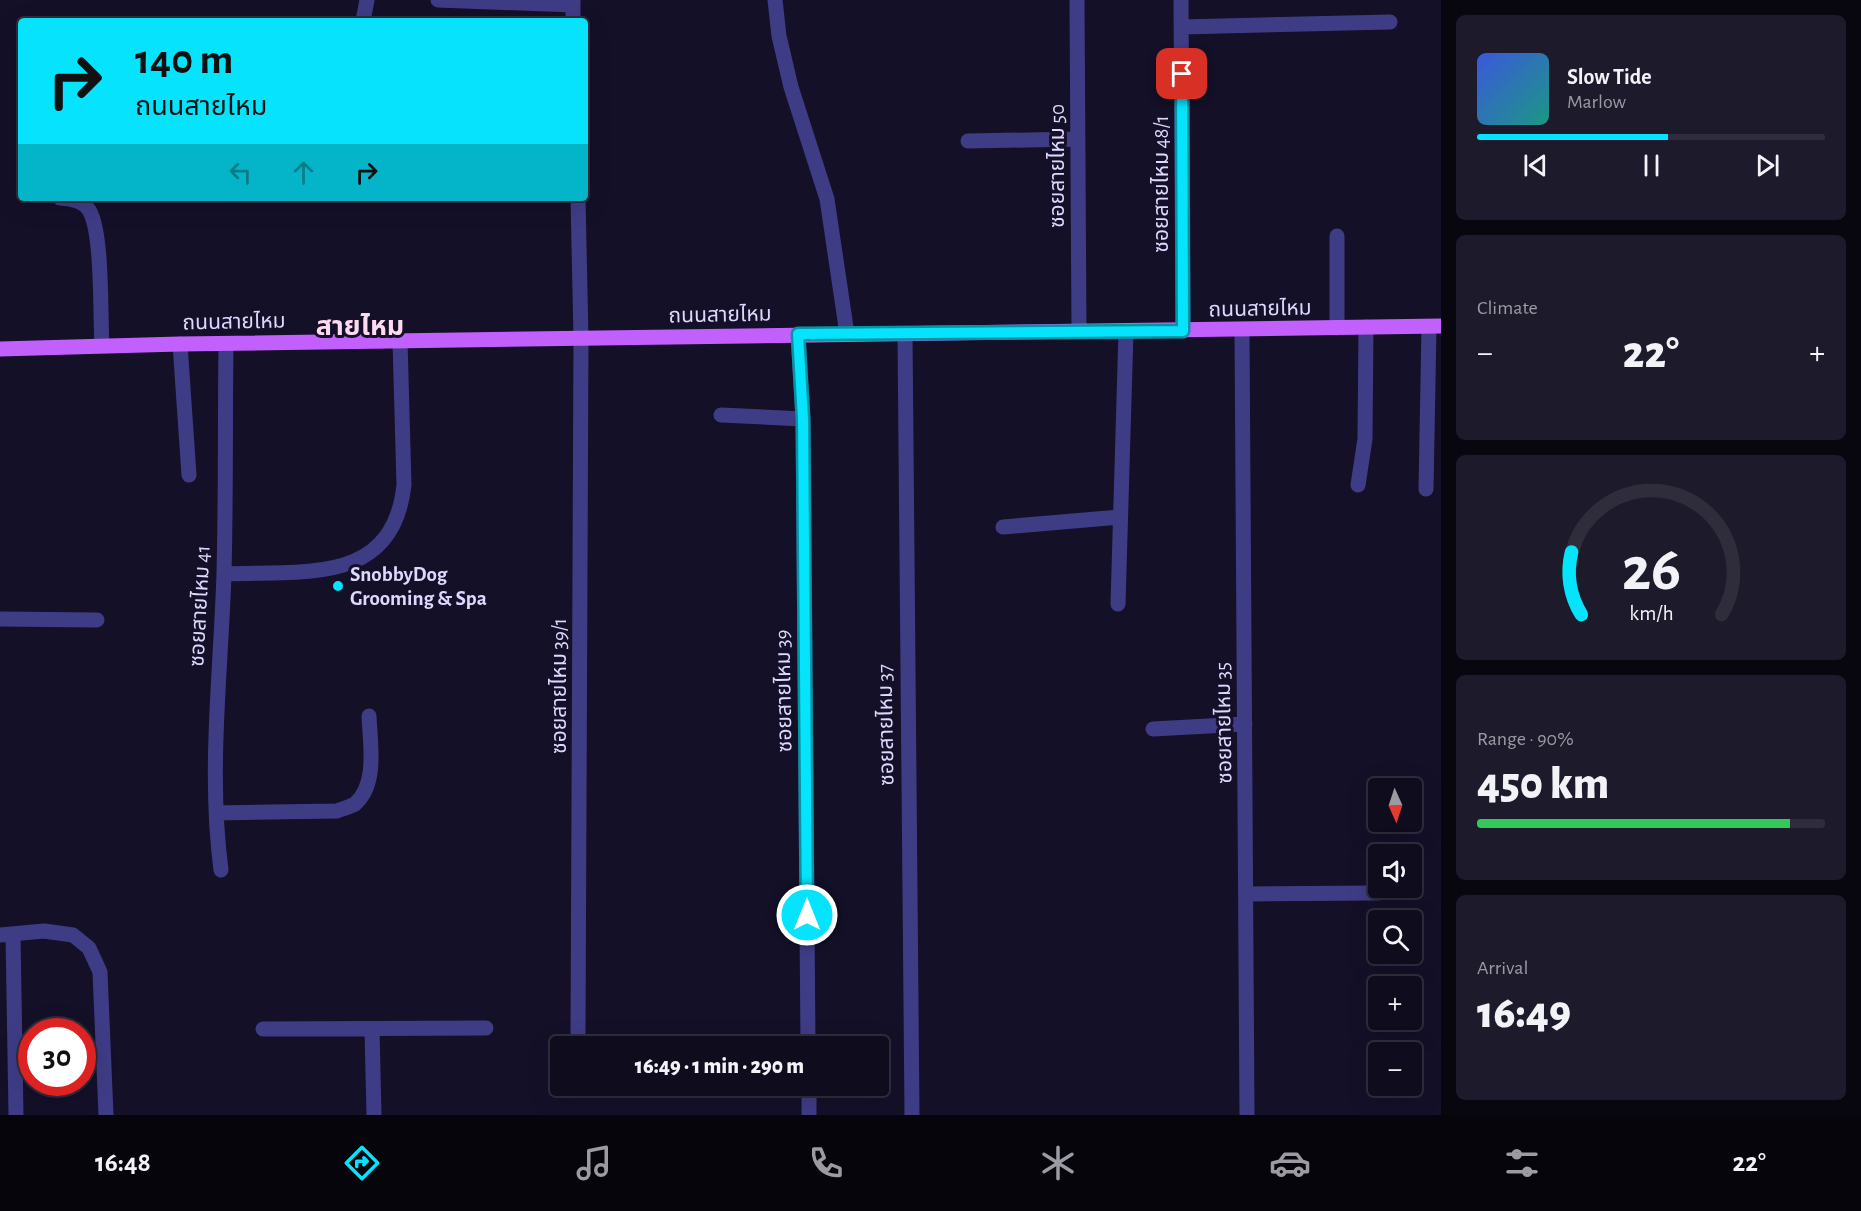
<!DOCTYPE html>
<html lang="en">
<head>
<meta charset="utf-8">
<style>
	body { margin:0; font-family:"Alegreya Sans","Noto Sans Thai",sans-serif; background:#1d1a2b; color:#f1f3f6; height:100vh; display:flex; flex-direction:column; font-size:22px; white-space:nowrap }
	* { box-sizing:border-box; margin:0 }
	p { font-size:20px; color:#9b9ba4 }
	.icon { flex:none; width:33px; height:33px; fill:none; stroke:currentColor; stroke-width:2; stroke-linecap:round; stroke-linejoin:round }
	.map { position:relative; flex:1; overflow:hidden }
	.drawer { display:flex; flex-direction:column; gap:15px; padding:15px; background:#080710; width:420px }
	.drawer>* { flex:none }
	.banner { position:absolute; left:18px; top:18px; width:570px; height:183px; border-radius:6px; box-shadow:0 6px 24px #0002,0 0 0 2px #2f2c3c; background:#06e3fc; color:#111; overflow:hidden }
	.needle { width:39px; rotate:177deg }
	.controls { position:absolute; left:1368px; top:778px; display:grid; gap:12px }
	.controls a { display:grid; place-items:center; width:54px; height:54px; border-radius:6px; background:#0f0c1e; box-shadow:0 6px 24px #0002,0 0 0 2px #2f2c3c; font-size:30px }
	.speed { position:absolute; left:18px; top:1018px; display:flex; gap:12px; font-size:30px; font-weight:700; text-align:center }
	.speed>* { display:grid; place-content:center; width:78px; height:78px; border-radius:50%; background:#0f0c1e; box-shadow:0 6px 24px #0002,0 0 0 2px #2f2c3c; line-height:1 }
	.speed .limit { border:9px solid #d22; background:#fff; color:#111 }
	.pin { position:absolute; display:grid; place-items:center; width:51px; height:51px; color:#fff; margin:-26px; border-radius:12px; box-shadow:0 3px 9px #0006 }
	.me { position:absolute; width:66px; margin:-33px; rotate:0deg; stroke-linejoin:round; filter:drop-shadow(0 0 4px #0008) }
	.turn { display:flex; align-items:center; gap:21px; height:126px; padding:0 18px; font-size:27px }
	.turn .icon { width:78px; height:78px; stroke-width:2.5 }
	.turn b { display:block; font-size:42px; line-height:51px }
	.lanes { display:flex; align-items:center; height:57px; padding:0 18px; background:#0003; justify-content:center; gap:30px; direction:ltr }
	.lanes .off { opacity:.35 }
	.big { font-size:45px; font-weight:800; line-height:1.1 }
	.drawer .tile { flex:1; display:flex; flex-direction:column; justify-content:center; gap:9px; min-width:0; padding:0 21px; border-radius:9px; background:#1d1a2b }
	.drawer .dial { align-items:center; gap:0 }
	.dial svg { height:156px; overflow:visible; fill:none; stroke:#2f2c3c; stroke-width:7; stroke-linecap:round; text-anchor:middle }
	.dial text { fill:#f1f3f6; stroke:none }
	.song { display:flex; align-items:center; gap:18px }
	.cover { width:72px; height:72px; border-radius:9px; background:linear-gradient(135deg,hsl(230 70% 55%),hsl(170 70% 35%)) }
	.played { height:6px; border-radius:3px; background:linear-gradient(90deg,#06e3fc 55%,#2f2c3c 55%) }
	.keys { display:flex; justify-content:space-around; direction:ltr }
	.heat { display:flex; justify-content:space-between; align-items:center; font-size:33px; direction:ltr }
	.charge { height:9px; border-radius:4px; background:linear-gradient(90deg,#34c759 90%,#2f2c3c 0) }
	.trip { position:absolute; left:550px; top:1036px; width:339px; height:60px; border-radius:6px; background:#0f0c1e; box-shadow:0 6px 24px #0002,0 0 0 2px #2f2c3c; font-weight:800; line-height:60px; text-align:center }
	.dock { display:flex; height:96px; justify-content:space-around; align-items:center; background:#06050c; color:#9b9ba4 }
	.dock .icon { width:42px; height:42px }
	.dock .selected { color:#06e3fc }
	.dock b { font-size:27px; color:#f1f3f6 }
	main { display:flex; flex:1; min-height:0 }
	.map>svg:first-child { display:block }
</style>
</head>
<body>
<main>
<div class="map">
<svg width="1441" height="1115" viewBox="0 0 1441 1115">
	<rect width="100%" height="100%" fill="#141028"/>
	<g fill="none" stroke-linecap="round" stroke-linejoin="round">
		<path stroke="#3f3c86" stroke-width="15" d="M438 0 573 5
			M573 0V21
			M775 0 779 36 791 87 827 199 847 334
			M1077 0 1079 331
			M1181 0 1183 331
			M363 21 367 0
			M1181 27 1390 22
			M968 141 1078 139
			M60 198C70 199 83 200 89 210 103 232 100 316 102 345
			M1337 328V236
			M1242 331 1247 1115
			M905 334 912 1115
			M798 335 803 419 808 1047
			M180 344 189 475
			M721 415 803 419
			M1358 485 1365 439 1366 327
			M1426 489 1429 327
			M1003 527 1120 517
			M224 574C301 570 393 587 404 485L400 341
			M1118 604 1126 331
			M0 619 97 620
			M1153 729 1245 724
			M216 813 337 811C342 809 350 807 355 804 378 784 370 743 369 716
			M221 870C208 771 221 672 224 573 226 497 225 420 226 344
			M1247 894 1378 893
			M13 934 16 1115
			M0 935 44 931 73 935 89 948 100 972 106 1115
			M263 1029 486 1028
			M372 1029 374 1115
			M578 1035 581 338 578 198
			M809 1086V1115"/>
		<path stroke="#c260fd" stroke-width="15" d="M0 349 180 344 1441 326"/>
	</g>
	<g fill="none" stroke-linecap="round" stroke-linejoin="round">
		<g stroke="#0494a4" stroke-width="15">
			<path id="route" d="M807 915 803 419 798 334 1183 331 1182 74"/>
		</g>
		<use href="#route" stroke="#06e3fc" stroke-width="10"/>
	</g>
	<circle fill="#06e3fc" stroke="#141028" stroke-width="2" cx="338" cy="586" r="6"/>
	<g text-anchor="middle" dominant-baseline="central" stroke-width="6" stroke-linejoin="round" paint-order="stroke">
		<g font-size="21" fill="#dcd8fe" stroke="#141028">
			<text transform="translate(1057 166) rotate(-90)">ซอยสายไหม 50</text>
			<text transform="translate(1161 184) rotate(-90)">ซอยสายไหม 48/1</text>
			<text transform="translate(1260 309) rotate(-1)">ถนนสายไหม</text>
			<text transform="translate(720 315) rotate(-1)">ถนนสายไหม</text>
			<text transform="translate(234 322) rotate(-1)">ถนนสายไหม</text>
			<text transform="translate(200 606) rotate(-87)">ซอยสายไหม 41</text>
			<text transform="translate(559 686) rotate(-90)">ซอยสายไหม 39/1</text>
			<text transform="translate(784 691) rotate(-91)">ซอยสายไหม 39</text>
			<text transform="translate(1224 723) rotate(-91)">ซอยสายไหม 35</text>
			<text transform="translate(886 725) rotate(-91)">ซอยสายไหม 37</text>
		</g>
		<g font-size="21" font-weight="bold" fill="#dcd8fe" stroke="#141028" text-anchor="start">
			<text x="350" y="574">SnobbyDog<tspan x="350" dy="24">Grooming &amp; Spa</tspan></text>
		</g>
		<g font-size="27" font-weight="bold" fill="#fedaf1" stroke="#141028">
			<text x="360" y="326">สายไหม</text>
		</g>
	</g>
</svg>
<div class="controls">
<a><svg class="needle" viewBox="-14 -14 28 28"><path d="M0-13l5 13h-10z" fill="#e53935"/><path d="M0 13l5-13h-10z" fill="#9b9ba4"/></svg></a>
<a><svg class="icon" aria-label="sound" viewBox="0 0 24 24"><path d="M4 9h4l5-4v14l-5-4H4zM17 9q2 3 0 6"/></svg></a>
<a><svg class="icon" aria-label="search" viewBox="0 0 24 24"><circle cx="10" cy="10" r="6"/><path d="M15 15l6 6"/></svg></a>
<a>+</a>
<a>−</a>
</div>
<div class="speed"><div class="limit">30</div></div>
<div class="pin" style="left:1182px;top:74px;background:#d93025"><svg class="icon" aria-label="arrive" viewBox="0 0 24 24"><path d="M6 21V4h12l-3 4 3 4H6"/></svg></div>
<svg class="me" style="left:807px;top:915px" viewBox="-20 -20 40 40"><circle r="17" fill="#06e3fc" stroke="#fff" stroke-width="3"/><path d="M0-11L8 9 0 5-8 9z" fill="#fff"/></svg>
<div class="trip">16:49 · 1 min · 290 m</div>
<div class="banner">
<div class="turn"><svg class="icon" aria-label="right" viewBox="0 0 24 24"><path d="M7 20v-9h11M14 6l5 5-5 5"/></svg><div><b>140 m</b>ถนนสายไหม</div></div>
<div class="lanes"><svg class="icon off" aria-label="left" viewBox="0 0 24 24"><path d="M17 20v-9H6M10 6l-5 5 5 5"/></svg><svg class="icon off" aria-label="ahead" viewBox="0 0 24 24"><path d="M12 20V5M6 11l6-6 6 6"/></svg><svg class="icon" aria-label="right" viewBox="0 0 24 24"><path d="M7 20v-9h11M14 6l5 5-5 5"/></svg></div>
</div>
</div>
<section class="drawer">
<div class="tile">
<div class="song"><i class="cover"></i><div><b>Slow Tide</b><p>Marlow</p></div></div>
<div class="played"></div>
<div class="keys"><svg class="icon" aria-label="previous" viewBox="0 0 24 24"><path d="M18 5L8 12l10 7zM5 5v14"/></svg><svg class="icon" aria-label="pause" viewBox="0 0 24 24"><path d="M8 5v14M16 5v14"/></svg><svg class="icon" aria-label="next" viewBox="0 0 24 24"><path d="M6 5l10 7-10 7zM19 5v14"/></svg></div>
</div>
<div class="tile"><p>Climate</p>
<div class="heat"><a>−</a><b class="big">22°</b><a>+</a></div>
</div>
<div class="tile dial"><svg viewBox="0 0 100 80">
<path d="M14 69A42 42 0 1 1 86 69"/>
<path d="M14 69A42 42 0 0 1 9 37" stroke="#06e3fc"/>
<text x="50" y="56" font-size="32" font-weight="700">26</text>
<text x="50" y="72" font-size="11">km/h</text>
</svg></div>
<div class="tile"><p>Range · 90%</p><b class="big">450 km</b><div class="charge"></div></div>
<div class="tile"><p>Arrival</p><b class="big">16:49</b></div>
</section>
</main>
<nav class="dock">
<b>16:48</b>
<svg class="icon selected" aria-label="directions" viewBox="0 0 24 24"><path d="M12 3l9 9-9 9-9-9zM9 14v-3h6M13 9l2 2-2 2"/></svg>
<svg class="icon" aria-label="music" viewBox="0 0 24 24"><path d="M9 18V5l10-2v13"/><circle cx="6" cy="18" r="3"/><circle cx="16" cy="16" r="3"/></svg>
<svg class="icon" aria-label="phone" viewBox="0 0 24 24"><path d="M5 4h4l2 5-3 2q2 4 5 5l2-3 5 2v4C11 20 4 13 5 4z"/></svg>
<svg class="icon" aria-label="climate" viewBox="0 0 24 24"><path d="M12 3v18M4 7l16 10M4 17L20 7"/></svg>
<svg class="icon" aria-label="car" viewBox="0 0 24 24"><path d="M5 17H2v-5l4-1 3-4h7l3 4 3 1v5h-3M9 17h6M6 11h13"/><circle cx="7" cy="17" r="2"/><circle cx="17" cy="17" r="2"/></svg>
<svg class="icon" aria-label="filters" viewBox="0 0 24 24"><path d="M4 7h16M4 17h16"/><circle cx="9" cy="7" r="2"/><circle cx="15" cy="17" r="2"/></svg>
<b>22°</b>
</nav>
</body>
</html>
